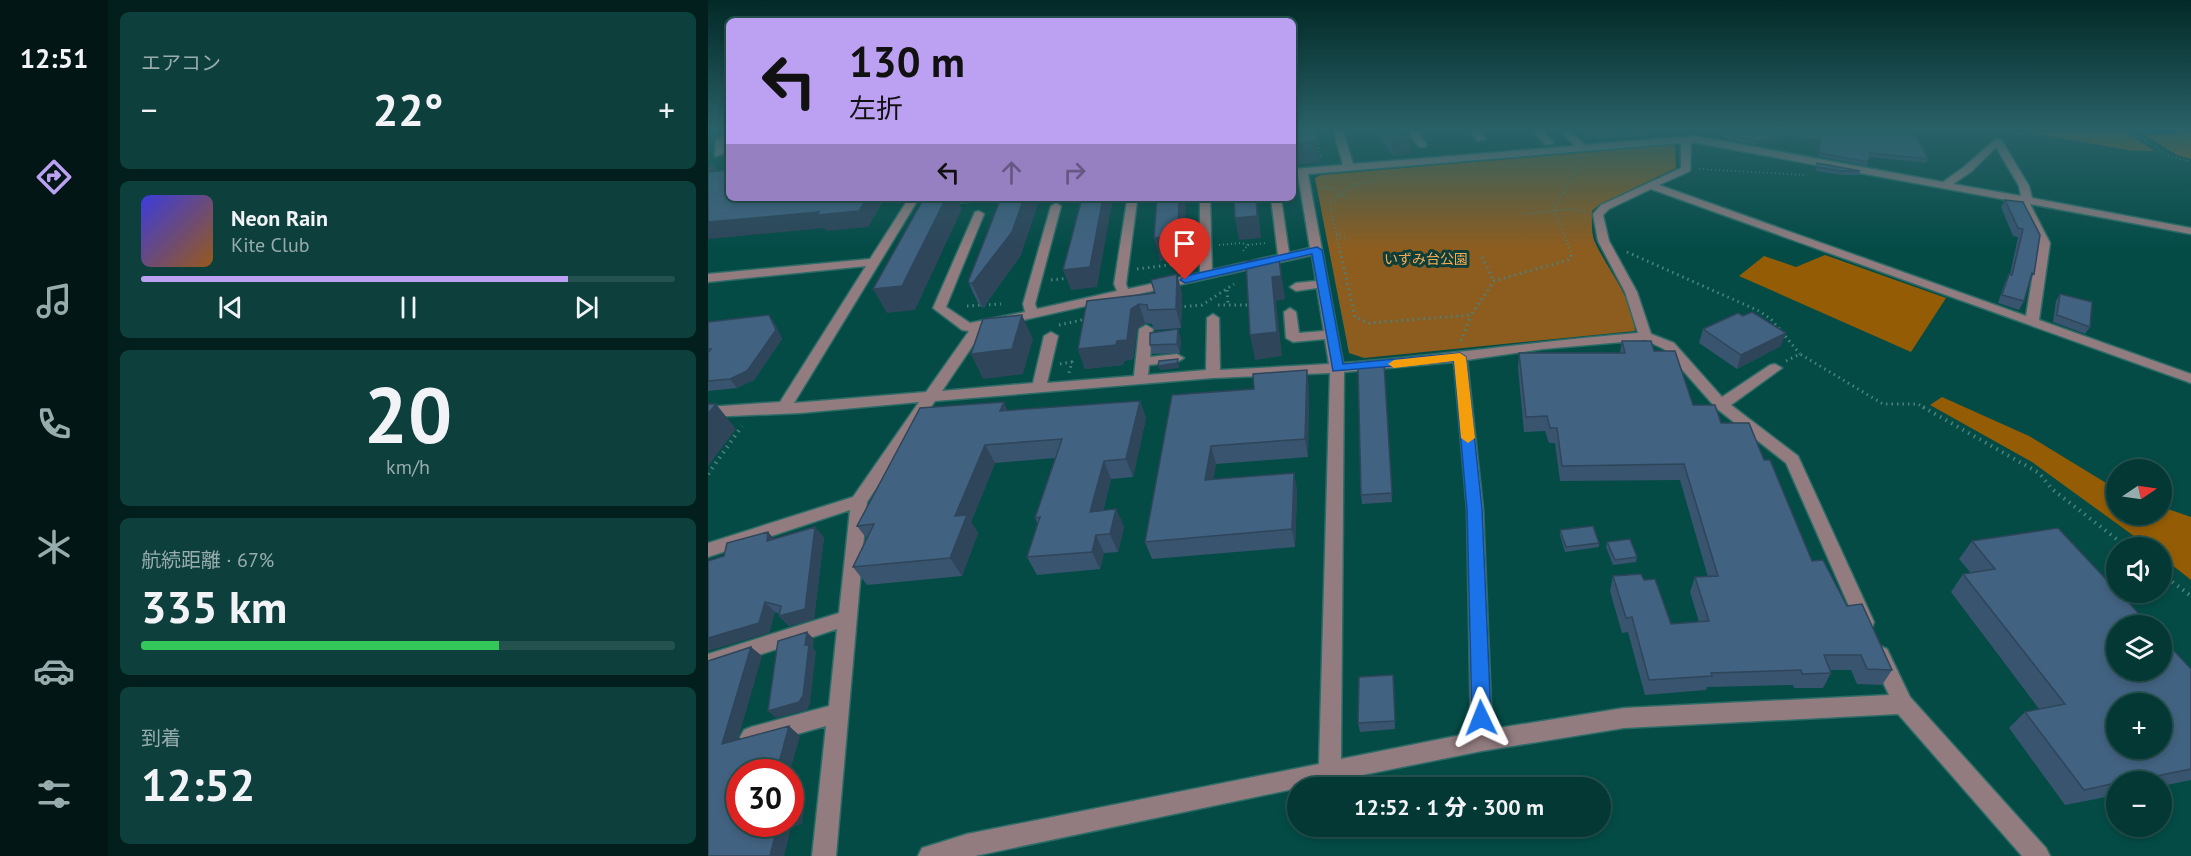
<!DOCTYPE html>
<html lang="ja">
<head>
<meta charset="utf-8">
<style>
	body { margin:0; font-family:"PT Sans","Noto Sans JP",sans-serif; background:#0d3f3c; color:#f1f3f6; height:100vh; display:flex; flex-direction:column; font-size:22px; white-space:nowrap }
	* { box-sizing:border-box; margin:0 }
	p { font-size:20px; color:#97acac }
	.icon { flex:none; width:33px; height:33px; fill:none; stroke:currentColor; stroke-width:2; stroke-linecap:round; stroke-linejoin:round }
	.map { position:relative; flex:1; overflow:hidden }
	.drawer { display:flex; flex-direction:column; gap:12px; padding:12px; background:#021f1d; width:600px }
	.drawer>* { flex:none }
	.guide { position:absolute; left:18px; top:18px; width:570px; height:183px; border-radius:9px; box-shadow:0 3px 9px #0003,0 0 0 2px #24524f; background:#bca0f2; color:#111; overflow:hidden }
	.needle { width:39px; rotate:77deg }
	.buttons { position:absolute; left:1398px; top:459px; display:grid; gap:12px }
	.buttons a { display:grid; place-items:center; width:66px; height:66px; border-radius:50%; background:#033834; box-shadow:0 3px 9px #0003,0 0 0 2px #24524f; font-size:30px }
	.speed { position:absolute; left:18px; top:759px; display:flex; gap:12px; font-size:30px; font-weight:700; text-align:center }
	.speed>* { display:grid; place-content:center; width:78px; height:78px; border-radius:50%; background:#033834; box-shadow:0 3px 9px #0003,0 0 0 2px #24524f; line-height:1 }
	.speed .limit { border:9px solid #d22; background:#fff; color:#111 }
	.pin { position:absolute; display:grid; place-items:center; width:51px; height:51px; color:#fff; margin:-62px -26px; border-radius:50% 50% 50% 0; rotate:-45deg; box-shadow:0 0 6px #0007 }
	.pin .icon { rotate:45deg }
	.me { position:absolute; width:66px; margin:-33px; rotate:358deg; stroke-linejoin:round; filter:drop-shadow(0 0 4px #0008) }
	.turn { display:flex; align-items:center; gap:21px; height:126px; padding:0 24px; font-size:27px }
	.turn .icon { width:78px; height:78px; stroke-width:2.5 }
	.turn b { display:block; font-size:42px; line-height:51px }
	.lanes { display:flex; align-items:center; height:57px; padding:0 24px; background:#0003; justify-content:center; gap:30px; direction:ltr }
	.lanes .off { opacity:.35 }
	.big { font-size:45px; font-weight:800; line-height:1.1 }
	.drawer .card { flex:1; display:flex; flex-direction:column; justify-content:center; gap:9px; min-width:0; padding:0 21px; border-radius:9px; background:#0d3f3c }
	.drawer .dial { align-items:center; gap:0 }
	.dial b { font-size:78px; line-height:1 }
	.song { display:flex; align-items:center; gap:18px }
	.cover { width:72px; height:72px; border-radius:9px; background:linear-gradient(135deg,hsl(240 70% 55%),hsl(30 70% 35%)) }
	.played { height:6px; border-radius:3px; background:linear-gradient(90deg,#bca0f2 80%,#24524f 80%) }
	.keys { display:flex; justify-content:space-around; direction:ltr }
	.heat { display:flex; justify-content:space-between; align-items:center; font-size:33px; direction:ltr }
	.charge { height:9px; border-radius:4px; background:linear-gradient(90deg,#34c759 67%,#24524f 0) }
	.trip { position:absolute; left:579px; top:777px; width:324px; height:60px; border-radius:30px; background:#033834; box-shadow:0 3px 9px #0003,0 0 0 2px #24524f; font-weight:800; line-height:60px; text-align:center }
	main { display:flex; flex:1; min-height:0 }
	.tab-bar { display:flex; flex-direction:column; width:108px; justify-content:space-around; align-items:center; background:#011615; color:#97acac }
	.tab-bar .icon { width:42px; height:42px }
	.tab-bar .selected { color:#bca0f2 }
	.tab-bar b { font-size:27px; color:#f1f3f6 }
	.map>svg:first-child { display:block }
</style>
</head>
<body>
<main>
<nav class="tab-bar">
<b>12:51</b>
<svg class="icon selected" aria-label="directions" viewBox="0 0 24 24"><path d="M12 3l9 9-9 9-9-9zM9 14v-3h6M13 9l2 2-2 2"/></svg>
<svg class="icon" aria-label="music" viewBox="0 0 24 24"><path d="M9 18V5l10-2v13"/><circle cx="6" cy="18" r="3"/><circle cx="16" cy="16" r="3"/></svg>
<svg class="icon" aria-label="phone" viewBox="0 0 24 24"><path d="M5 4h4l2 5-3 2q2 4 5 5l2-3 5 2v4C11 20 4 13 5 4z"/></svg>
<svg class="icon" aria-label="climate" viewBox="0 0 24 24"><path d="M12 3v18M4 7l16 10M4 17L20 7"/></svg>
<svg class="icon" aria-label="car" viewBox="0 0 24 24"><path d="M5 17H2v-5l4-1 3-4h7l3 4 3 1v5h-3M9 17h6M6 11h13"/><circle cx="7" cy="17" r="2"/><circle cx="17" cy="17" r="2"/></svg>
<svg class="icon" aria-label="filters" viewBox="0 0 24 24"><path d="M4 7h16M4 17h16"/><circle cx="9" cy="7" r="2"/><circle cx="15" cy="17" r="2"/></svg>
</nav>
<section class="drawer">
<div class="card"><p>エアコン</p>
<div class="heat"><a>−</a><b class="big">22°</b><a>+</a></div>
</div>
<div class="card">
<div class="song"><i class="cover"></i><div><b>Neon Rain</b><p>Kite Club</p></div></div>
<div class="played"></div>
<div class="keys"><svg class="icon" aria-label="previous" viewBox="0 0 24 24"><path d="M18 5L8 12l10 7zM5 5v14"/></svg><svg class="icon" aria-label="pause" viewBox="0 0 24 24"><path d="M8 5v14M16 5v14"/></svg><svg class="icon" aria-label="next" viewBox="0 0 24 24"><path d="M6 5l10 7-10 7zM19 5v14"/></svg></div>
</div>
<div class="card dial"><b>20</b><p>km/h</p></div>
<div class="card"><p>航続距離 · 67%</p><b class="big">335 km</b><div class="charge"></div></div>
<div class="card"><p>到着</p><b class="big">12:52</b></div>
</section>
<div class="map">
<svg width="1483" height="856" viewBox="0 0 1483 856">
	<rect width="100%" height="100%" fill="#044b46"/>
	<path fill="#8d5d20" d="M1359 128H1417L1419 132 1446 151H1425L1324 133Z
		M1463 128H1483V159L1469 155 1435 134H1471Z
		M965 145 967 146 968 168 891 205 884 211C884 220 883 231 886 240 898 268 926 299 927 331L656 358 641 353 607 178 613 175Z"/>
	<path fill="#945c05" d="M1117 255 1238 298 1203 352 1031 276 1056 256 1088 267Z
		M1234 397 1321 436 1408 489V514H1454V507L1483 517V580L1454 557V548L1441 547 1324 462 1222 405Z"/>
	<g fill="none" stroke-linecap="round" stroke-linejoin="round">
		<g stroke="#2c6b66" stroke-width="3">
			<path id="minor" d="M625 128H634L645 164 867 146 849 128H859L877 145 987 136 1235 182 1256 167 1289 138 1294 141 1321 186 1324 198 1483 228V234L1322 204 1342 243 1331 320 1483 374V383L943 189 901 209 895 215 901 241 929 292 943 334 966 343 1014 397 1062 365 1067 364 1074 368 1023 405 1090 456 1166 622 1164 628 1157 630 1150 628 1148 622 1078 463 1008 408 956 349 937 340 835 349 759 360 775 509 784 729 916 708 1181 695 1162 655 1165 649 1172 646 1179 649 1202 697 1338 848 1342 856H1314L1190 714 916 728 774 751 590 788 267 856H210L214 848 259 834 611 764 622 373 505 378 227 401 159 502 128 856H104L118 726 43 747 36 744 32 737 36 730 43 727 121 706 129 629 0 672V654L131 613 142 510 0 557V543L145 497 211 402 93 413 0 417V407L72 402 158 266 0 282V274L162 259 201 198H211L86 403 218 392 261 331 254 330 225 308 267 212 271 211 276 214 238 307 262 323 317 312 315 304 343 206 348 203 353 206 327 304 329 309 409 291 406 284 419 201 423 198 429 201 418 284 420 289 492 273V198H502L504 270 570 255 563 198H573L581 253 602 248 590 175H585V169L635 165ZM983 142 1310 202 1330 243 1318 316 951 185 982 171ZM973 143V168L893 205 885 214 890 241 917 292 930 333C831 341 734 356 635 363L600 174ZM1288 147 1311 186 1313 196 1245 184 1264 171ZM604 255 608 281 588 283 582 287 588 291 609 288 616 331 591 333 588 312 582 308 576 312 578 338 585 342 617 339 621 364 512 370 511 318 505 314 499 318 498 370 440 375 441 365 469 362 476 358 469 354 442 357 445 329 438 325 431 329 426 376 339 383 350 336 343 332 336 336 325 383 234 391 276 329ZM746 362 759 509 763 733 633 759 636 372Z
				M697 128H706L719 145 717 147H711Z
				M759 128H768L778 139 770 141Z
				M822 128H832L846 143 838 145Z
				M21 130V138L18 142 15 154 7 156 8 141Z
				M229 198H276L271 201 230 204 225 201Z"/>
		</g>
		<path stroke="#4a827e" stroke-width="2" stroke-dasharray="1 3" stroke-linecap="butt" d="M606 128 613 157
			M1422 128 1424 133 1461 156 1483 162
			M1301 135 1342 128
			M991 169 1097 175
			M613 188H625L629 194 641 198
			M817 214 863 209 879 212
			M628 234H632V238L639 237
			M511 245 533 243 540 245 535 251
			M540 245 558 243
			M632 252 622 206 623 201 643 186 666 181
			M863 252 846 210 871 162"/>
		<path stroke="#4a827e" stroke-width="3" stroke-dasharray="1.5 4" stroke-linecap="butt" d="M632 251 647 317 661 323 763 315 786 281 860 260 863 257V251
			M919 252 1051 311 1063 319 1092 354
			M774 257 786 281
			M429 269 484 262
			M343 280 362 278
			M519 290 520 304
			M510 305H545
			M259 306 293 304
			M471 307 494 305 526 284
			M351 325 378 319
			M753 341 763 315
			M1078 361 1092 354 1175 404H1210L1218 409
			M352 364 364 362 361 373"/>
		<path stroke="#4a827e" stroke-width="4" stroke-dasharray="1.5 5" stroke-linecap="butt" d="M1215 407 1331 473 1344 489 1420 548
			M0 474 34 426
			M1454 574 1483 596"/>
		<use href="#minor" fill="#927c7f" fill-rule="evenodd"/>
	</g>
	<path fill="#39546f" d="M585 128 610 162 591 164 585 133Z
		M666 128H699L702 132 703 153 685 156Z
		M866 128H972V129L971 134 878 139Z
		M1006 128H1199L1201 135 1220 159 1218 163 1161 157 1159 166 1110 156 1112 139 1076 136 1049 145 1022 140 1006 132Z
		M1109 163 1152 171 1151 175H1133L1108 171Z
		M1297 200 1315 202 1326 274 1321 282 1316 301 1311 310 1290 303 1297 282 1302 274 1310 237 1305 236 1293 207Z
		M313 255 275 308 271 305 260 282Z
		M469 274 474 294 473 328 446 330 444 324 437 323 429 329 425 359 416 361 415 365 377 369 370 349 379 301 447 293Z
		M1352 294 1382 327 1377 334 1345 322 1348 301Z
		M0 322 67 324 74 339 46 380 29 388 0 391Z
		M995 329 1073 346 1029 369 991 343Z
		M473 338 472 353 444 354 442 345Z
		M914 341 946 351 985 405 1013 423 1056 460 1104 561 1139 606 1184 670 1174 685 1149 684 1143 670H1122L1123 673 1115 688H1086L1085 685 999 687 998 690 937 695 920 632 914 633 902 591 905 576 936 580 963 624 991 622 982 592 987 577H1000L972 480 852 481 847 443H841L837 431 816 432 810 368 811 353H912Z
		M676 364 684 502 654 504 653 495Z
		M601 387 600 457 508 464 505 480 586 473 589 491 587 547 444 559 437 542 464 395Z
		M432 401 438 418 425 477 403 479 395 511 408 509 416 527 410 552 396 553 392 569 329 575 319 557 330 524 327 518 347 458 287 463 263 522 270 533 254 576 159 585 145 567 159 539 149 526 300 411Z
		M852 530 891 543V547L857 552 852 535Z
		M116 537 106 619 81 626 71 616 72 614 67 612 61 633 16 556 67 539Z
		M1264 541 1483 669V780L1454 786V782H1408V795L1357 805 1301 728 1317 712 1331 709 1243 592 1255 574 1263 573 1251 559Z
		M899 542 929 557 928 562 905 565 898 547Z
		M686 684 687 729 652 732 650 723Z"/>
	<path fill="#2e455a" d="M702 132 703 153 685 156 684 135Z
		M1077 132 1076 136 1049 145 1050 141Z
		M608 141 610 162 591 164 588 143Z
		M4 163 14 179 0 178V168Z
		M159 198H177L160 227 118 231 116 228 0 239V222Z
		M238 198H249L254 209 207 310 179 313 165 289Z
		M316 198H332L313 255 275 308 264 284Z
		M395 198H405L389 287 363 290 355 270Z
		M471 198H478L476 259 452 261 446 238Z
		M548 198H549L553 238 531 240 527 218Z
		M571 258 577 299 568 301 574 356 547 360 542 335Z
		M469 274 474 294 473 328 468 309Z
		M431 304 437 323 429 329 425 359 416 361 415 365 377 369 370 349 409 341 423 309Z
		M61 315 67 324 74 339 46 380 29 388 22 379Z
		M314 315 325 339 315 374 275 379 263 354Z
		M470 329 473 338 472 353 469 344Z
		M1078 333 1073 346 1029 369 1033 355Z
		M470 359 471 368 452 370 450 366Z
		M599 370 601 387 600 457 597 439Z
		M432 401 438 418 425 477 418 459Z
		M296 402 304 420 292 411Z
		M8 404 28 429 0 466V414Z
		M277 445 287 463 263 522 270 533 254 576 242 558 247 516Z
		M503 446 508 464 502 498 497 480Z
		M396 461 403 479 390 529 382 512Z
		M586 473 589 491 587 547 584 529Z
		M408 509 416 527 410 552 402 534Z
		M107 527 116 537 106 619 81 626 71 616Z
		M60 532 69 542 59 541Z
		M388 535 396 553 392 569 384 552Z
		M57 602 67 612 61 633 0 651V638Z
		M99 632 106 639 105 648 108 652 102 704 99 710 68 718 60 711 97 645Z
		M43 647 54 656 26 753 14 744Z
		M81 726 92 736 82 772H72L69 770Z
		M85 795 97 804 94 824 83 828 76 856H62L70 824H82V815Z"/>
	<path fill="#426281" stroke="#2e455a" stroke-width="1.5" fill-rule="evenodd" d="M585 128H605L608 141 588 143Z
		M679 128H699L702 132 684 135Z
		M873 128H972V129L879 134Z
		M1007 128H1199L1201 135H1207L1220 159 1162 153 1160 162 1111 153 1113 135 1077 132 1050 141 1023 136Z
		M1109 163 1152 171H1134L1109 167Z
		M21 170V198H159L151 211 109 215 111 212 0 222V172Z
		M216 198H238L194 286 165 289Z
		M293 198H316L304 232 264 284 260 282Z
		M374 198H395L382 267 355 270Z
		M449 198H471L470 236 446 238Z
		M526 198H548L549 216 527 218Z
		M1297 200 1315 202 1332 235 1326 274 1324 273 1316 301 1294 295 1301 274 1304 275 1315 229 1310 228Z
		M571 258 573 276 564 277 569 332 542 335 538 261Z
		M469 274 468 309 440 310 439 305 431 304 423 309 419 340 409 341 408 345 370 349 379 301 447 293 443 280Z
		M1352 294 1384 302 1382 327 1349 315Z
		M1044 312 1078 333 1033 355 995 329 1030 313 1035 316Z
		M61 315 68 330 39 371 22 379 0 381V353L3 349H0V322Z
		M314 315 304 349 263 354 275 319Z
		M470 329 469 344 442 345V333Z
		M914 341H943L946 351H967L985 405H1007L1013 423H1041L1056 460H1062L1104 561 1115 560 1139 606 1154 604 1184 670 1159 669 1153 655H1116L1123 673 1094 674 1093 670 1003 673 1004 676 941 680 924 617 918 618 905 576 933 574 936 580 947 579 963 624 1001 621 987 577 1010 576 976 464 854 466 849 428H842L839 416 818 417 811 353H917Z
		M470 359 469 363 450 366 451 361Z
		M676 364 684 493 653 495 650 366Z
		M599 370 597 439 503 446 497 480 586 473 584 529 437 542 464 395 546 389 545 374Z
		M432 401 418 459 396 461 382 512 408 509 402 534 388 535 384 552 319 557 332 517 327 518 354 439 277 445 247 516 259 515 242 558 145 567 166 524 149 526 212 408 296 402 292 411Z
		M0 404H8L0 414Z
		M885 526 891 543 858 547 852 530Z
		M107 527 97 609 71 616 73 606 57 602 51 623 0 638V561L16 556 19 543 60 532 59 541Z
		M1350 528 1408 590V592H1411L1442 626H1408V670H1454V638L1483 669V769L1418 782H1408V783L1376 790 1317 712 1357 704 1255 574 1287 569 1264 541ZM1408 704H1454V748H1408Z
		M922 539 929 557 907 560 899 542Z
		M99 632 97 645 101 644 95 696 91 702 60 711 70 641Z
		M43 647 14 744 81 726 69 770 72 769V772H32V824H70L62 856H0V661Z
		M685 675 687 721 650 723 651 677Z
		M85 795 82 815V796Z"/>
	<linearGradient id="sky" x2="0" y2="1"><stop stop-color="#022926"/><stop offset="0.52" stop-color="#296168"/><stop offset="1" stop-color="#296168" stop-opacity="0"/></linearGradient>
	<rect width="1483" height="248" fill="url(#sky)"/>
	<path fill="#1a73e8" stroke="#114b97" stroke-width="1.5" d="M609 247 614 250 635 364 752 353 758 357 774 509 783 718 780 724 773 727 767 724 764 718 759 509 746 361 625 371 604 254 477 283 472 280 477 276Z"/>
	<path fill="#f59e0b" d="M752 353 758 357 767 438 760 443 753 438 746 361 686 368 680 364 686 360Z"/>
	<g text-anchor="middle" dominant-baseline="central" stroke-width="6" stroke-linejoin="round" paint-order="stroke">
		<g font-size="14" fill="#f9ad53" stroke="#0e3e3a">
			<text x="718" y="259">いずみ台公園</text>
		</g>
	</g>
</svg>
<div class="buttons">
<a><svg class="needle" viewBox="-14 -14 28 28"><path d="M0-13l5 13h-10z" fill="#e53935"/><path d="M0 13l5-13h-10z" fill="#97acac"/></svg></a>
<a><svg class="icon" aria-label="sound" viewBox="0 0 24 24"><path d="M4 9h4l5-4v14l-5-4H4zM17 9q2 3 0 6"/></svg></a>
<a><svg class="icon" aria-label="layers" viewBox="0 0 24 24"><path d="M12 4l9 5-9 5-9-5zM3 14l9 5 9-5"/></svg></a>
<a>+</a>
<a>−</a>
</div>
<div class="speed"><div class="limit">30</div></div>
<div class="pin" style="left:477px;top:280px;background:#d93025"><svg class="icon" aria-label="arrive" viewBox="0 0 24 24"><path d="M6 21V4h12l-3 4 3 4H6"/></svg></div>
<svg class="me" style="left:773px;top:718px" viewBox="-20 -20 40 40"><path d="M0-17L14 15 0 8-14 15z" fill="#1a73e8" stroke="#fff" stroke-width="4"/></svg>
<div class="trip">12:52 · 1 分 · 300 m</div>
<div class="guide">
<div class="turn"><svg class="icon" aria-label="left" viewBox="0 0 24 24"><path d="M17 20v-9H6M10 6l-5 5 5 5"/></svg><div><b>130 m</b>左折</div></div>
<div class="lanes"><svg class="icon" aria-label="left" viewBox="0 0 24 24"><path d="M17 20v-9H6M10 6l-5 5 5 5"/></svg><svg class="icon off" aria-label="ahead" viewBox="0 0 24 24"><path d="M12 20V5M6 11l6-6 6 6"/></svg><svg class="icon off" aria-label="right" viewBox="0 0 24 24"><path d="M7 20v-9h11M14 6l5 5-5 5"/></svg></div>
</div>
</div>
</main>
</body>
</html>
